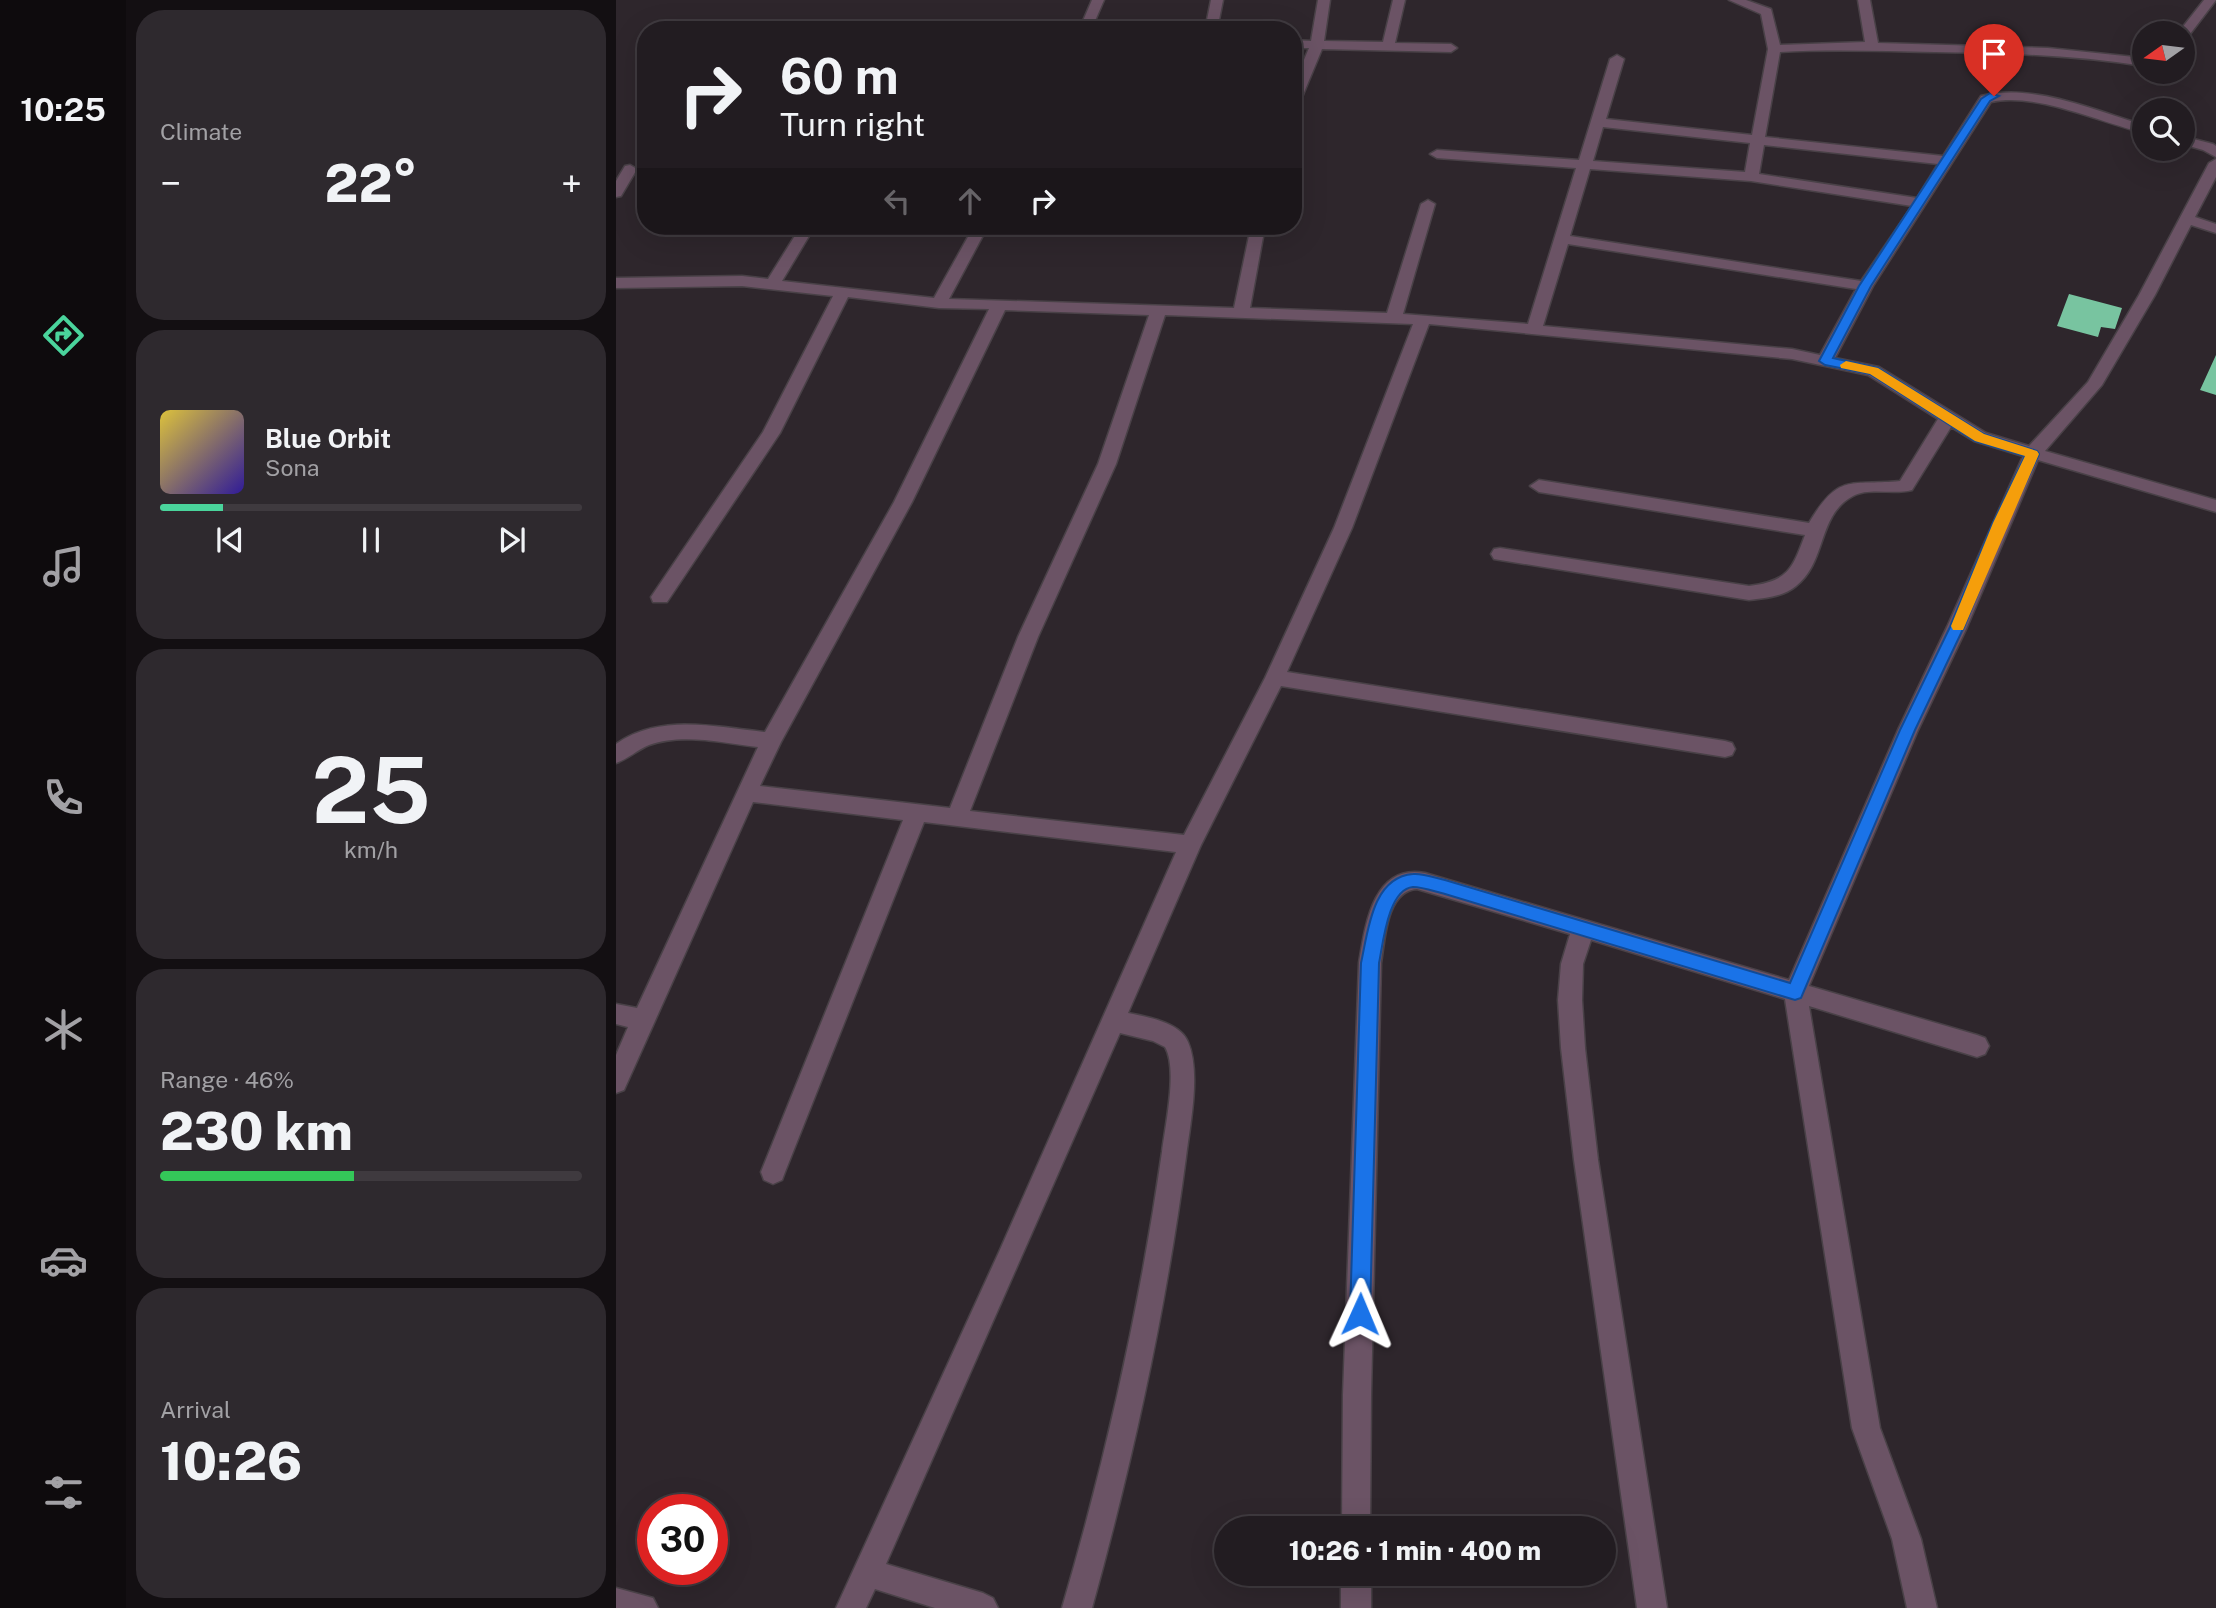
<!DOCTYPE html>
<html lang="en">
<head>
<meta charset="utf-8">
<style>
	body { margin:0; font-family:"Public Sans",sans-serif; background:#2e292e; color:#f1f3f6; height:100vh; display:flex; flex-direction:column; font-size:26px; white-space:nowrap }
	* { box-sizing:border-box; margin:0 }
	p { font-size:23px; color:#a2a1a5 }
	.icon { flex:none; width:38px; height:38px; fill:none; stroke:currentColor; stroke-width:2; stroke-linecap:round; stroke-linejoin:round }
	.map { position:relative; flex:1; overflow:hidden }
	.side { display:flex; flex-direction:column; gap:10px; padding:10px; background:#130f12; width:490px }
	.side>* { flex:none }
	.guide { position:absolute; left:21px; top:21px; width:665px; height:214px; border-radius:28px; box-shadow:0 7px 28px #0002,0 0 0 2px #3f3a3f; background:#221c21; color:#f1f3f6; overflow:hidden }
	.needle { width:46px; rotate:256deg }
	.fabs { position:absolute; left:1516px; top:21px; display:grid; gap:14px }
	.fabs a { display:grid; place-items:center; width:63px; height:63px; border-radius:50%; background:#221c21; box-shadow:0 7px 28px #0002,0 0 0 2px #3f3a3f; font-size:35px }
	.speed { position:absolute; left:21px; top:1494px; display:flex; gap:14px; font-size:35px; font-weight:700; text-align:center }
	.speed>* { display:grid; place-content:center; width:91px; height:91px; border-radius:50%; background:#221c21; box-shadow:0 7px 28px #0002,0 0 0 2px #3f3a3f; line-height:1 }
	.speed .limit { border:10px solid #d22; background:#fff; color:#111 }
	.pin { position:absolute; display:grid; place-items:center; width:60px; height:60px; color:#fff; margin:-72px -30px; border-radius:50% 50% 50% 0; rotate:-45deg; box-shadow:0 0 7px #0007 }
	.pin .icon { rotate:45deg }
	.me { position:absolute; width:77px; margin:-38px; rotate:1deg; stroke-linejoin:round; filter:drop-shadow(0 0 5px #0008) }
	.turn { display:flex; align-items:center; gap:24px; height:147px; padding:0 28px; font-size:32px }
	.turn .icon { width:91px; height:91px; stroke-width:2.5 }
	.turn b { display:block; font-size:49px; line-height:60px }
	.lanes { display:flex; align-items:center; height:66px; padding:0 28px; background:#0003; justify-content:center; gap:35px; direction:ltr }
	.lanes .off { opacity:.35 }
	.big { font-size:52px; font-weight:800; line-height:1.1 }
	.side .widget { flex:1; display:flex; flex-direction:column; justify-content:center; gap:10px; min-width:0; padding:0 24px; border-radius:28px; background:#2e292e }
	.side .dial { align-items:center; gap:0 }
	.dial b { font-size:91px; line-height:1 }
	.song { display:flex; align-items:center; gap:21px }
	.cover { width:84px; height:84px; border-radius:10px; background:linear-gradient(135deg,hsl(50 70% 55%),hsl(250 70% 35%)) }
	.played { height:7px; border-radius:4px; background:linear-gradient(90deg,#4ad49c 15%,#3f3a3f 15%) }
	.keys { display:flex; justify-content:space-around; direction:ltr }
	.heat { display:flex; justify-content:space-between; align-items:center; font-size:38px; direction:ltr }
	.charge { height:10px; border-radius:5px; background:linear-gradient(90deg,#34c759 46%,#3f3a3f 0) }
	.trip { position:absolute; left:598px; top:1516px; width:402px; height:70px; border-radius:35px; background:#221c21; box-shadow:0 7px 28px #0002,0 0 0 2px #3f3a3f; font-weight:800; line-height:70px; text-align:center }
	main { display:flex; flex:1; min-height:0 }
	.dock { display:flex; flex-direction:column; width:126px; justify-content:space-around; align-items:center; background:#0e0b0d; color:#a2a1a5 }
	.dock .icon { width:49px; height:49px }
	.dock .on { color:#4ad49c }
	.dock b { font-size:32px; color:#f1f3f6 }
	.map>svg:first-child { display:block }
</style>
</head>
<body>
<main>
<nav class="dock">
<b>10:25</b>
<svg class="icon on" aria-label="directions" viewBox="0 0 24 24"><path d="M12 3l9 9-9 9-9-9zM9 14v-3h6M13 9l2 2-2 2"/></svg>
<svg class="icon" aria-label="music" viewBox="0 0 24 24"><path d="M9 18V5l10-2v13"/><circle cx="6" cy="18" r="3"/><circle cx="16" cy="16" r="3"/></svg>
<svg class="icon" aria-label="phone" viewBox="0 0 24 24"><path d="M5 4h4l2 5-3 2q2 4 5 5l2-3 5 2v4C11 20 4 13 5 4z"/></svg>
<svg class="icon" aria-label="climate" viewBox="0 0 24 24"><path d="M12 3v18M4 7l16 10M4 17L20 7"/></svg>
<svg class="icon" aria-label="car" viewBox="0 0 24 24"><path d="M5 17H2v-5l4-1 3-4h7l3 4 3 1v5h-3M9 17h6M6 11h13"/><circle cx="7" cy="17" r="2"/><circle cx="17" cy="17" r="2"/></svg>
<svg class="icon" aria-label="filters" viewBox="0 0 24 24"><path d="M4 7h16M4 17h16"/><circle cx="9" cy="7" r="2"/><circle cx="15" cy="17" r="2"/></svg>
</nav>
<section class="side">
<div class="widget"><p>Climate</p>
<div class="heat"><a>−</a><b class="big">22°</b><a>+</a></div>
</div>
<div class="widget">
<div class="song"><i class="cover"></i><div><b>Blue Orbit</b><p>Sona</p></div></div>
<div class="played"></div>
<div class="keys"><svg class="icon" aria-label="previous" viewBox="0 0 24 24"><path d="M18 5L8 12l10 7zM5 5v14"/></svg><svg class="icon" aria-label="pause" viewBox="0 0 24 24"><path d="M8 5v14M16 5v14"/></svg><svg class="icon" aria-label="next" viewBox="0 0 24 24"><path d="M6 5l10 7-10 7zM19 5v14"/></svg></div>
</div>
<div class="widget dial"><b>25</b><p>km/h</p></div>
<div class="widget"><p>Range · 46%</p><b class="big">230 km</b><div class="charge"></div></div>
<div class="widget"><p>Arrival</p><b class="big">10:26</b></div>
</section>
<div class="map">
<svg width="1600" height="1608" viewBox="0 0 1600 1608">
	<rect width="100%" height="100%" fill="#2e262c"/>
	<path fill="#78c4a0" d="M1453 294 1506 308 1499 329 1485 327 1482 337 1441 326Z
		M1600 355V395L1584 390Z"/>
	<g fill="none" stroke-linecap="round" stroke-linejoin="round">
		<g stroke="#494147" stroke-width="3">
			<path id="street" d="M476 0H488L475 30H463Z
				M595 0H607L601 30H589Z
				M702 0H714L708 41 767 42 777 0H789L779 43 835 44 841 48 835 52 706 49 684 102 677 106V86L693 48H677V40L695 41Z
				M1113 0H1130L1155 9 1164 45 1249 42 1242 0H1254L1262 43 1432 48 1528 58V66C1459 55 1389 53 1319 52 1267 51 1216 49 1164 52L1149 137 1327 156 1365 96C1418 83 1477 110 1528 125V133C1483 122 1420 92 1375 102L1257 286 1219 358 1263 367 1370 433 1413 446 1472 382 1523 295 1593 163 1600 159V177L1579 217 1600 224V233L1575 225 1539 295 1486 385 1429 451 1600 500V512L1422 460 1351 627 1302 730 1193 986 1361 1035 1369 1038 1373 1046 1369 1054 1361 1057 1193 1006 1264 1428 1305 1539 1321 1608H1291L1276 1539 1236 1428 1169 999 975 940 967 964 966 1000 969 1048 982 1160 1051 1608H1021L958 1160 945 1048 942 1000 945 964 954 934 801 889C770 891 769 940 765 963L755 1395 754 1528H726L727 1395 743 963C749 926 757 863 809 873L1173 980 1282 730 1331 627 1407 456 1358 441 1335 427 1296 490C1278 495 1253 487 1237 496 1201 515 1211 562 1180 586 1167 597 1149 598 1133 600L884 560 878 559 875 554 878 549 884 548 1133 586C1172 581 1176 570 1189 535L923 492 914 486 923 480 1193 523C1223 472 1234 486 1284 481L1322 419 1252 375 1176 359 813 324 736 528 671 672 1109 741 1116 743 1119 749 1116 755 1109 757 665 686 585 845 512 1013C531 1017 564 1022 572 1042 585 1072 574 1125 570 1157 550 1310 517 1460 476 1608H446C490 1458 524 1306 546 1152 549 1126 562 1069 549 1047L537 1041 504 1033 270 1564 367 1593 377 1598 382 1608H319L259 1589 250 1608H220L383 1252 560 852 308 822 169 1172 166 1180 157 1184 148 1180 145 1172 287 820 137 802 8 1090 0 1093V1055L12 1027 0 1024V1004L21 1008 142 747C107 743 67 733 33 745 21 750 12 759 0 763V744C44 713 100 727 149 732L278 502 373 309 323 308 232 297 164 433 51 602H37L35 597 147 432 217 296 126 286 0 288V278L126 276 152 279 185 226H199L166 281 318 298 358 226H372L333 299 618 308 635 226H649L634 308 771 313 805 204 812 200 819 204 787 314 912 324 960 168 821 158 814 154 821 150 963 160 994 59 1001 55 1008 59 990 119 1136 135 1152 49 1145 14ZM987 127 1134 143 1129 172 977 161ZM1148 145 1322 164 1301 198 1143 174ZM974 169 1135 181 1296 206 1245 281 954 236ZM952 244 1240 289 1204 355 1176 349 927 326ZM389 310 533 315 482 464 402 637 334 808 144 786 165 742 296 502ZM549 315 797 324 718 528 649 678 568 835 354 811 422 637 500 464Z
				M1588 0H1600L1574 34 1571 46 1566 47V33H1562Z
				M324 21 330 25 327 30H314Z
				M1566 136 1597 144 1600 146V157L1587 150 1566 144Z
				M14 165 21 169 5 196 0 197V181L9 166Z
				M725 1573H755V1608H725Z
				M0 1588 37 1598 42 1608H0Z"/>
		</g>
		<use href="#street" fill="#6b5365" fill-rule="evenodd"/>
	</g>
	<path fill="#1a73e8" stroke="#114b97" stroke-width="2" d="M1374 93 1383 96 1374 101 1255 286 1217 358 1262 368 1368 434 1421 451 1423 454 1391 523 1348 627 1299 730 1185 998 1179 1000 829 894C820 892 807 887 797 887 772 889 767 944 763 963L754 1314 751 1321 744 1324 736 1321 734 1314 745 963C752 932 756 877 797 874 806 873 820 878 829 880L1174 983 1284 730 1334 627 1377 523 1409 456 1359 441 1254 374 1209 365 1203 361 1243 286 1365 99Z"/>
	<path fill="#f59e0b" d="M1230 361 1262 368 1368 434 1421 451 1423 454 1347 630H1337L1335 626 1377 523 1409 456 1359 441 1254 374 1225 368 1224 365Z"/>
</svg>
<div class="fabs">
<a><svg class="needle" viewBox="-14 -14 28 28"><path d="M0-13l5 13h-10z" fill="#e53935"/><path d="M0 13l5-13h-10z" fill="#a2a1a5"/></svg></a>
<a><svg class="icon" aria-label="search" viewBox="0 0 24 24"><circle cx="10" cy="10" r="6"/><path d="M15 15l6 6"/></svg></a>
</div>
<div class="speed"><div class="limit">30</div></div>
<div class="pin" style="left:1378px;top:96px;background:#d93025"><svg class="icon" aria-label="arrive" viewBox="0 0 24 24"><path d="M6 21V4h12l-3 4 3 4H6"/></svg></div>
<svg class="me" style="left:744px;top:1314px" viewBox="-20 -20 40 40"><path d="M0-17L14 15 0 8-14 15z" fill="#1a73e8" stroke="#fff" stroke-width="4"/></svg>
<div class="trip">10:26 · 1 min · 400 m</div>
<div class="guide">
<div class="turn"><svg class="icon" aria-label="right" viewBox="0 0 24 24"><path d="M7 20v-9h11M14 6l5 5-5 5"/></svg><div><b>60 m</b>Turn right</div></div>
<div class="lanes"><svg class="icon off" aria-label="left" viewBox="0 0 24 24"><path d="M17 20v-9H6M10 6l-5 5 5 5"/></svg><svg class="icon off" aria-label="ahead" viewBox="0 0 24 24"><path d="M12 20V5M6 11l6-6 6 6"/></svg><svg class="icon" aria-label="right" viewBox="0 0 24 24"><path d="M7 20v-9h11M14 6l5 5-5 5"/></svg></div>
</div>
</div>
</main>
</body>
</html>
